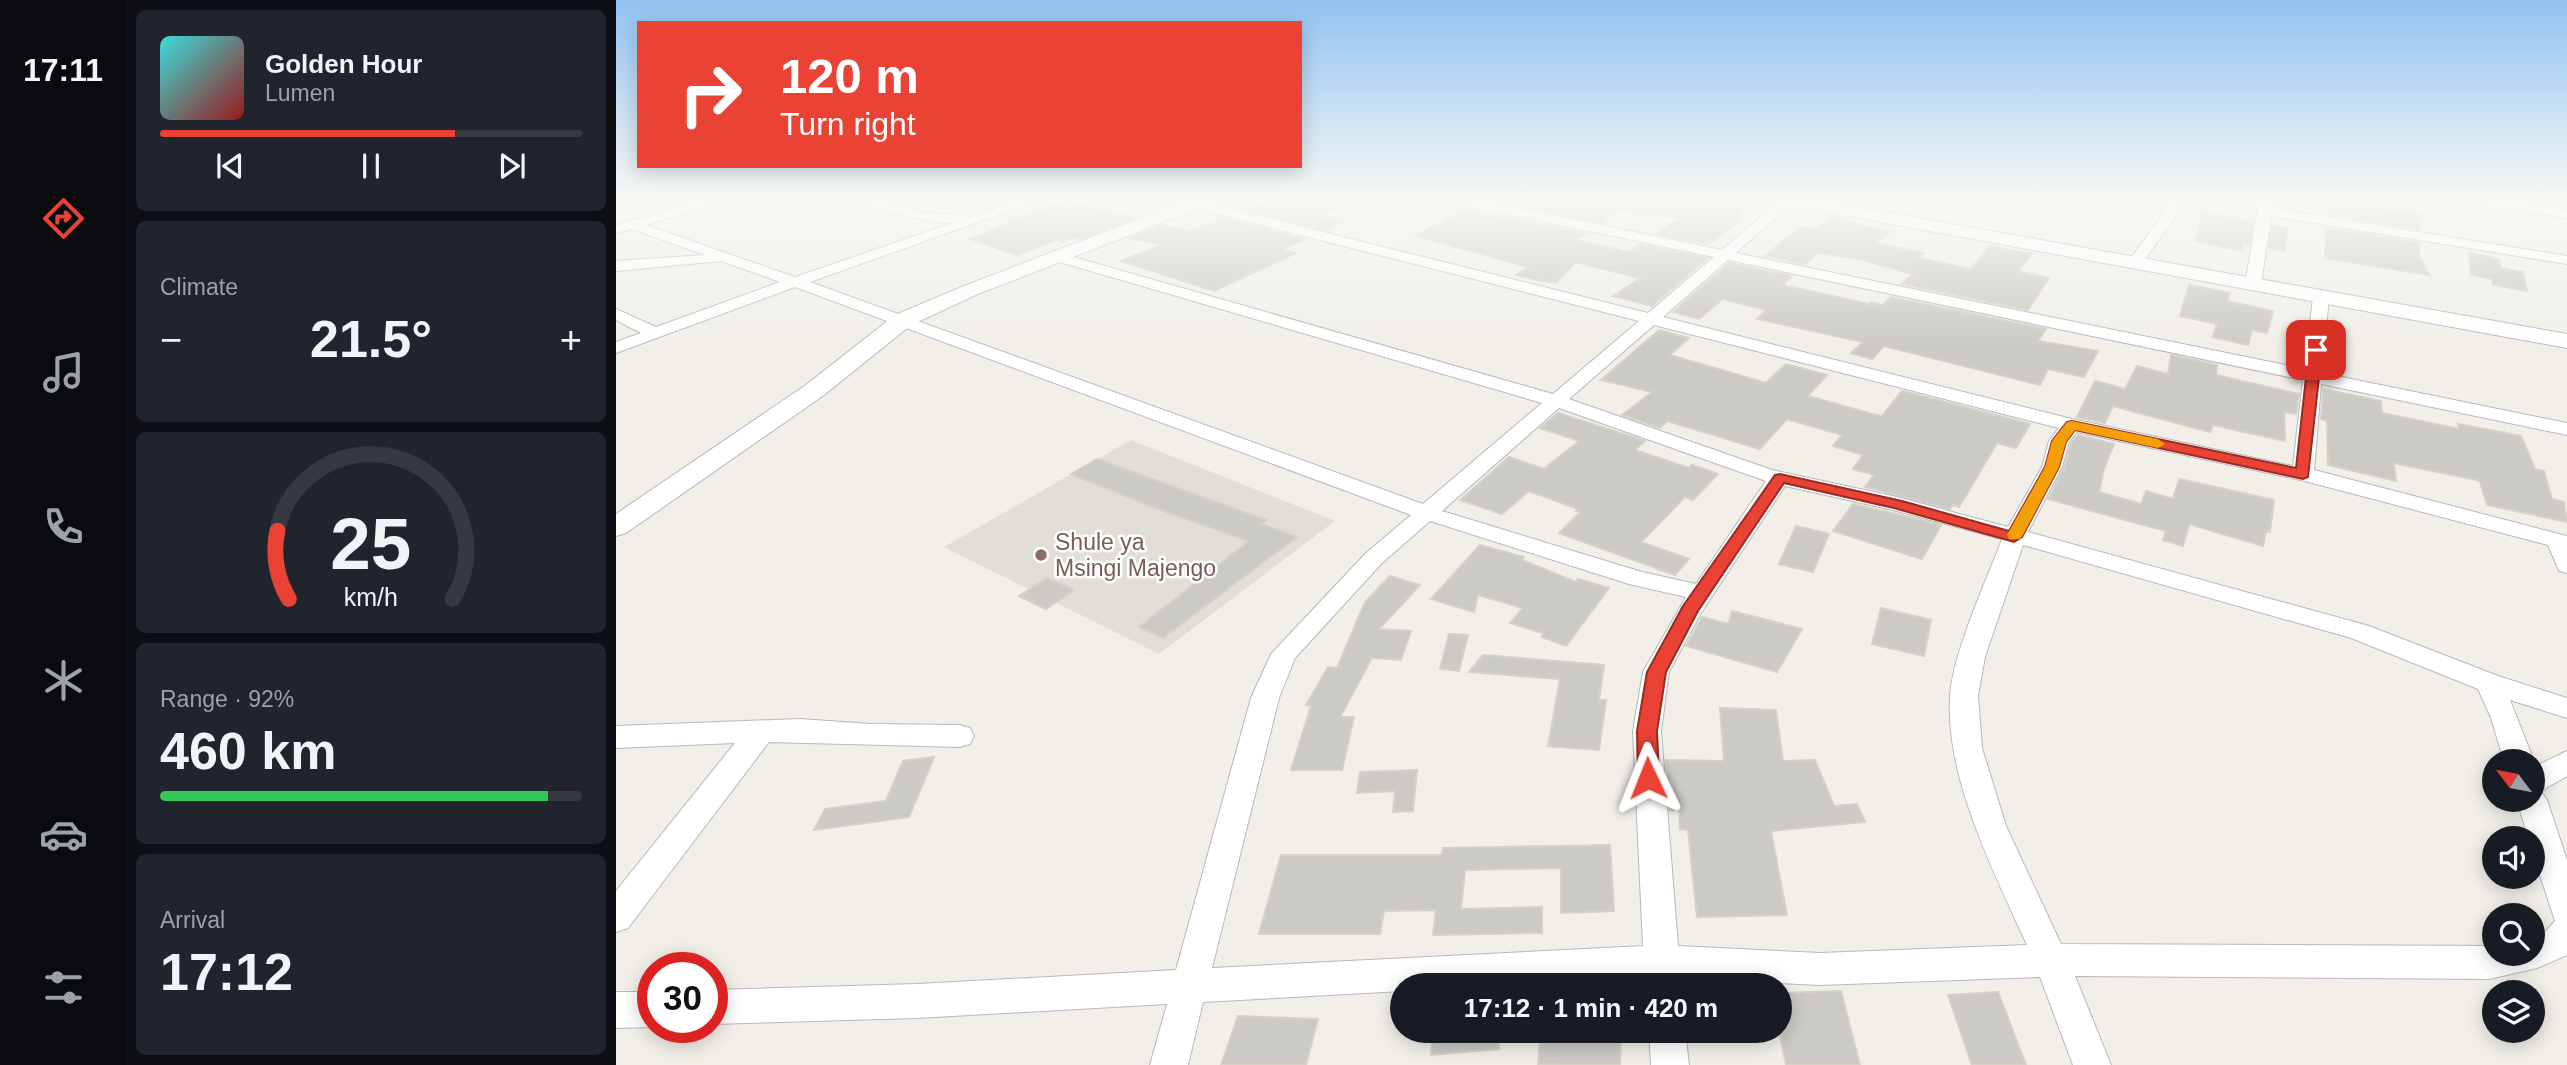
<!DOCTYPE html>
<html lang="en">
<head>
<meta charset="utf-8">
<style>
	body { margin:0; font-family:Helvetica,sans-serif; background:#20242c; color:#f1f3f6; height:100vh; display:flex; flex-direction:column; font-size:26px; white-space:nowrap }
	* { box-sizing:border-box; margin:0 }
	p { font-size:23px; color:#9ea1a6 }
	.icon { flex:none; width:38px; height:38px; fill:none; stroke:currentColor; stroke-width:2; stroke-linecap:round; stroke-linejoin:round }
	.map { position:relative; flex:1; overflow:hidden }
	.details { display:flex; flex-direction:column; gap:10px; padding:10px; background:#0d0f14; width:490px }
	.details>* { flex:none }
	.banner { position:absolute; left:21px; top:21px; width:665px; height:147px; border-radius:0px; box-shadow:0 4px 18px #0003; background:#ea4335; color:#fff; overflow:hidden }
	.needle { width:46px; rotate:302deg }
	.buttons { position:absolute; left:1866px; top:749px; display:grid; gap:14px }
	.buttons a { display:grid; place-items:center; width:63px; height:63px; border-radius:50%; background:#171b24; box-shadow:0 4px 18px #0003; font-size:35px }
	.speed { position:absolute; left:21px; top:952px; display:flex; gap:14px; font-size:35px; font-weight:700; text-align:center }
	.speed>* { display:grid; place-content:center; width:91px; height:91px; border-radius:50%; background:#171b24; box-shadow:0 4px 18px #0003; line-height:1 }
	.speed .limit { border:10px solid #d22; background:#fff; color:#111 }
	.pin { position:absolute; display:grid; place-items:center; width:60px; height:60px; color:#fff; margin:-30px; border-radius:14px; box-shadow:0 4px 10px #0006 }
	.me { position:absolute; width:77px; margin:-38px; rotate:358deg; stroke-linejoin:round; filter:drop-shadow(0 0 5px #0008) }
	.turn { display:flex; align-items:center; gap:24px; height:147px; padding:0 28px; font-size:32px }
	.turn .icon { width:91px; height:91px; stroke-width:2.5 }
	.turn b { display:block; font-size:49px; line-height:60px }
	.big { font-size:52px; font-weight:700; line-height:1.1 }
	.details .tile { flex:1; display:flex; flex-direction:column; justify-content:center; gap:10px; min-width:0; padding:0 24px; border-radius:10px; background:#20242c }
	.details .dial { align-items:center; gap:0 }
	.dial svg { height:182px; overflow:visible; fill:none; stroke:#363941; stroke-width:7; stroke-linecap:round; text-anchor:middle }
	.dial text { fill:#f1f3f6; stroke:none }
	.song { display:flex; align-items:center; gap:21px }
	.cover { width:84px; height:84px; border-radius:10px; background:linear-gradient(135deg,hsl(180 70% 55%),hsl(0 70% 35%)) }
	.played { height:7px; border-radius:4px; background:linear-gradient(90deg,#ea4335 70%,#363941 70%) }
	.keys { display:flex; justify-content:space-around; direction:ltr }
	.heat { display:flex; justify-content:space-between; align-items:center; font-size:38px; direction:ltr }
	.charge { height:10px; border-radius:5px; background:linear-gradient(90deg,#34c759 92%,#363941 0) }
	.trip { position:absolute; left:774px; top:973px; width:402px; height:70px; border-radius:35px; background:#171b24; box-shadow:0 4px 18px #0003; font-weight:700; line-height:70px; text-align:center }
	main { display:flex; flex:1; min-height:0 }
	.dock { display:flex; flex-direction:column; width:126px; justify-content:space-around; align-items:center; background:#090b0e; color:#9ea1a6 }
	.dock .icon { width:49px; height:49px }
	.dock .on { color:#ea4335 }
	.dock b { font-size:32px; color:#f1f3f6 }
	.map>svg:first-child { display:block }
</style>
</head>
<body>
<main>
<nav class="dock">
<b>17:11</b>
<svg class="icon on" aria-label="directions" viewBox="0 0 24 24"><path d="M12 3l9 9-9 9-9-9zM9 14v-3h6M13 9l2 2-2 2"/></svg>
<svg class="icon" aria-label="music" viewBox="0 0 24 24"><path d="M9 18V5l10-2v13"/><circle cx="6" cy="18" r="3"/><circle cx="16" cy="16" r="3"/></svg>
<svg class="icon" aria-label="phone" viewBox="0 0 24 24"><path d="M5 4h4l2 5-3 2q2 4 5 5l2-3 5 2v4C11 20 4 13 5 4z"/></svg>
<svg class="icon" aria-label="climate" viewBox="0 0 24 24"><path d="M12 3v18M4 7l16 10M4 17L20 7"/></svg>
<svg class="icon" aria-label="car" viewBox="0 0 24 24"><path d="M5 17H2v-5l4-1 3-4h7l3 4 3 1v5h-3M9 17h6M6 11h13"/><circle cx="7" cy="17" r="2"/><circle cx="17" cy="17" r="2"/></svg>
<svg class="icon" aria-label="filters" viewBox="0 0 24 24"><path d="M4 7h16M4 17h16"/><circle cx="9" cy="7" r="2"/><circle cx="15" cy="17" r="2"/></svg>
</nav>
<section class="details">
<div class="tile">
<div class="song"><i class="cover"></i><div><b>Golden Hour</b><p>Lumen</p></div></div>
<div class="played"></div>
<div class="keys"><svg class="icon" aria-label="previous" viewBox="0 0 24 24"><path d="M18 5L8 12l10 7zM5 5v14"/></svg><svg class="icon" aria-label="pause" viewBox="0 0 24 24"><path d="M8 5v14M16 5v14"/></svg><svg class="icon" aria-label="next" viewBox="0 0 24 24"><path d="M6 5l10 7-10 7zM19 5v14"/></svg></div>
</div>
<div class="tile"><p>Climate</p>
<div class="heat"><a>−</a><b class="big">21.5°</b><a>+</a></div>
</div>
<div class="tile dial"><svg viewBox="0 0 100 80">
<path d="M14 69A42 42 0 1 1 86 69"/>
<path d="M14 69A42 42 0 0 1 9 39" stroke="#ea4335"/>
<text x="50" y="56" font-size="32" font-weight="700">25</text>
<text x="50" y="72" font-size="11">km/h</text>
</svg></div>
<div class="tile"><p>Range · 92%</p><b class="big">460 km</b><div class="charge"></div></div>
<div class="tile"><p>Arrival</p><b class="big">17:12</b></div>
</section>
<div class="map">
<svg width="1951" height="1065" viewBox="0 0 1951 1065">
	<rect width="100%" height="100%" fill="#f1efe8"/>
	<path fill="#e1ded6" d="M515 440 719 521 543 654 328 547Z"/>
	<path fill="#cccac5" stroke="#d6d1c6" stroke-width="2" d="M658 198H746L706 216 727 222 710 230 629 210Z
		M1114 198 1136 202 1119 215 1126 216 1117 222 1121 223 1092 244 1040 234 1064 218 1004 211 986 223 870 199Z
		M1714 198 1754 200 1753 206 1803 214V229L1711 214Z
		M450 201 517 218 464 239 457 237 446 242 440 240 401 255 354 239 397 222 392 220Z
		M847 210 970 233 959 240 1013 252 1024 244 1092 258 1036 306 997 296 1024 278 959 262 940 283 926 281 900 275 913 267 799 236Z
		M1586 212 1637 222 1633 245 1627 243 1626 251 1580 241Z
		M608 218 689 239 666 249 680 253 598 291 505 261 545 245 514 238 547 225 575 232Z
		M1215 218 1274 232 1259 243 1307 253 1303 258 1355 269 1374 246 1415 254 1402 271 1433 278 1412 310 1286 284 1296 274 1247 260 1202 253 1189 264 1149 256 1185 226 1200 230Z
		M1656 226 1671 228 1669 251 1653 248Z
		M1710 228 1803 243V255L1813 275 1709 258Z
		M1853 253 1883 259 1885 268 1907 272 1911 291 1877 285 1876 279 1855 275Z
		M1113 263 1176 276 1167 285 1253 304 1255 302 1267 305 1275 297 1430 329 1422 341 1482 351 1468 377 1432 369 1424 385 1268 346 1256 359 1235 353 1247 342 1141 319 1150 310 1107 299 1083 319 1057 312Z
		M1573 285 1614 293 1611 301 1657 311 1651 333 1636 330 1632 345 1597 337 1601 324 1564 316Z
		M1043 330 1073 338 1054 355 1150 383 1170 364 1211 375 1192 396 1256 414 1266 416 1286 391 1414 424 1400 448 1381 443 1343 507 1337 505 1334 509 1249 487 1258 475 1237 469 1247 455 1217 446 1226 435 1171 419 1144 449 1051 421 1044 428 1006 415 1036 392 985 380Z
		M1555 355 1601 365 1600 375 1683 394 1680 414 1668 412 1669 441 1597 425 1594 432 1497 406 1489 423 1461 417 1479 381 1509 389 1521 366 1552 374Z
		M1707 389 1765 401 1766 413 1843 429 1842 424 1905 436 1919 469 1928 471 1936 499 1948 502 1951 522 1871 505 1864 482 1861 480 1778 463 1780 481 1712 465 1711 421 1705 419Z
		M942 413 1029 441 1019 450 1073 468 1076 465 1102 474 1077 500 1069 497 1025 542 1073 559 1059 575 943 533 964 512 960 511 962 509 913 491 886 514 844 500 893 457 928 469 963 441 924 428Z
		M1462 435 1498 444 1488 469 1483 492 1525 504 1530 491 1557 499 1563 479 1658 500 1654 532 1650 531 1647 546 1573 524 1567 546 1547 540 1550 531 1432 499 1448 468 1455 443Z
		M481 459 650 520 646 524 681 537 547 638 523 627 633 541 542 509 455 474Z
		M1237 504 1276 513 1325 525 1306 559 1217 531Z
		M1180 526 1213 534 1197 572 1163 564Z
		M864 545 908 557 906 560 960 582 962 579 993 588 950 646 926 637 927 633 894 623 907 608 862 595 858 612 815 599Z
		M774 576 804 585 763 629 795 631 785 660 756 658 724 717H738L726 770H675L695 706 690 705 712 667 721 668 749 602Z
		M431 578 458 590 430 609 403 596Z
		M1265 608 1315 620 1308 656 1256 644Z
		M1116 611 1186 629 1161 672 1070 646 1086 617 1112 624Z
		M833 634 852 635 843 671 824 669Z
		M867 655 988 665 983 700H990L983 750 932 746 944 679 853 672Z
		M1104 708 1160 710 1167 761 1199 760 1218 806 1241 804 1249 822 1155 831 1171 915 1081 917 1072 830 1064 829 1063 810H1054L1050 760 1108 761Z
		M318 757 293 817 198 830 209 809 270 801 287 761Z
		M801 770 797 811 777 812 779 791 741 793 744 772Z
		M994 845 998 911 945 913V868L849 870 845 909 926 907V933L817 935 820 910 768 911 764 934H643L665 855H826L827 848Z
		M1225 991 1244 1065H1170L1164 1035V993Z
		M1382 992 1410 1065H1356L1332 995Z
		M622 1016 702 1019 690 1065H605Z
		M817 1031H883V1049L815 1055Z
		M925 1031H1005L1004 1065 922 1064Z"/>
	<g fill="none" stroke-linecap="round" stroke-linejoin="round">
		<g stroke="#b5b8bc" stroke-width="2">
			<path id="minor" d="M94 198H116L30 225 179 277 337 223 318 222 226 201 224 198C257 198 286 210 319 214 330 215 342 212 351 218L410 198H430L194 282 807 504 926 403 437 260 435 257 437 254H447L937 394 1023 321 574 207 572 204 579 200 1032 313 1098 257 833 202 826 198H853L1106 250 1167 198H1182L1120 253 1689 369 1697 297 1705 292 1711 294 1713 297 1706 373 1951 423V435L1705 384 1698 470 1951 536V573L1943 571 1932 545 1685 480 1461 432 1453 442 1446 467 1412 532 1753 626 1882 676 1951 698V718L1894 700 1918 761 1916 764V761H1888L1875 718 1862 689 1735 638 1407 545 1369 657 1362 696 1366 748 1390 826 1445 944 1878 946V954H1916V937L1929 932 1939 921 1916 851V838H1912L1901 800H1916V768L1951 751V776L1925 791 1931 800 1951 860V955L1921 968 1873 979 1459 976 1495 1065H1457L1424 977 1204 985 1064 978 1065 985H1029V978L898 985H786V991L587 1002 572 1065H534L551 1004 301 1018 96 1024V990L301 984 560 970 635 698 655 654 750 553 795 515 179 287 0 353V342L25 333 0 320V309L40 327 164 282 105 261 0 271V261L89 255 16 229 0 233V225ZM1112 260 1687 380 1677 466 1456 419 1047 317ZM1038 325 1443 428 1433 441 1426 467 1392 527 1281 497 1156 470 953 399ZM943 408 1150 481 1080 584 1026 572 826 511ZM1169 486 1277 510 1386 539C1370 582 1337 652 1334 696 1329 778 1378 872 1411 945L1204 953 1062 946 1045 731 1053 672 1085 613ZM814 521 1013 584 1070 597 1027 672 1017 731 1027 946 596 968 663 698 679 658 766 563Z
				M1552 198H1566L1557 220 1525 265H1515L1512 262 1543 220Z
				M1644 198H1658L1656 208 1951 256V264L1655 216 1645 284 1637 289 1629 284Z
				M1836 198H1871L1951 210V218L1843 202Z
				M184 719 255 724 344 725 354 728 358 736 354 744 344 747 153 742 12 928 0 932V891L119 743 0 748V726Z
				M0 992H37V1027L0 1028Z
				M1033 1031H1069L1073 1065H1035Z"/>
		</g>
		<g stroke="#b5b8bc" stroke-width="2">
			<path id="tertiary" d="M577 198H602L599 202 362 294 295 325 208 395 10 533 0 536V514L190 385 279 315 348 286Z
				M1152 198H1190L1951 334V348L1161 203Z"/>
		</g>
		<use href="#minor" fill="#fff" fill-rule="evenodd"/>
		<use href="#tertiary" fill="#fff" fill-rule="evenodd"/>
	</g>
	<linearGradient id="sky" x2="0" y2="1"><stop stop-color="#8fc3f1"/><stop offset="0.57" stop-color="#f9f8f5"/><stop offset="1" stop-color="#f9f8f5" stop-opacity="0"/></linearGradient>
	<rect width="1951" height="347" fill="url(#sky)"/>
	<path fill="#ea4335" stroke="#982c22" stroke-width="2" d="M1700 346 1706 350 1692 477 1687 479 1459 430 1450 442 1443 467 1406 537 1398 542 1278 508 1168 483 1082 611 1050 672 1041 731 1043 778 1040 784 1032 787 1025 784 1022 778 1021 731 1031 672 1067 606 1159 475 1164 474 1286 501 1393 531 1429 467 1436 441 1451 422 1456 421 1680 468 1693 350Z"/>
	<path fill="#f59e0b" d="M1456 421 1542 439 1549 444 1542 448 1459 430 1450 442 1443 467 1407 535 1404 539H1393L1391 535 1429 467 1436 441 1451 422Z"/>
	<circle fill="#8d6e63" stroke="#fff" stroke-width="2.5" cx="425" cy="555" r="7"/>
	<g text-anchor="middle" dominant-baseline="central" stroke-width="5" stroke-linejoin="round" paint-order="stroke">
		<g font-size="23" fill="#785e54" stroke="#fff" text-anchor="start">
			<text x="439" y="542">Shule ya<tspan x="439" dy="26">Msingi Majengo</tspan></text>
		</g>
	</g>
</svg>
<div class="buttons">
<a><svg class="needle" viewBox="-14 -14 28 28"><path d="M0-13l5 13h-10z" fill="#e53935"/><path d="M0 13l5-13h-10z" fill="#9ea1a6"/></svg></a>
<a><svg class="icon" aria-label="sound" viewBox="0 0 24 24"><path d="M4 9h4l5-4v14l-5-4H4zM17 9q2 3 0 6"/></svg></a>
<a><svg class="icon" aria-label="search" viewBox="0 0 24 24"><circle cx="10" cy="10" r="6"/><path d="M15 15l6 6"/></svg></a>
<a><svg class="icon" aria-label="layers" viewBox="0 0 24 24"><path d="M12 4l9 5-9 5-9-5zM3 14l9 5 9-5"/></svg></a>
</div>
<div class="speed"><div class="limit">30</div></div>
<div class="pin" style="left:1700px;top:350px;background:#d93025"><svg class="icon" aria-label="arrive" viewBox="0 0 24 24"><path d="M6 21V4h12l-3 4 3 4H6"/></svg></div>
<svg class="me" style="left:1032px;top:778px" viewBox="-20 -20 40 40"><path d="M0-17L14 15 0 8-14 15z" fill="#ea4335" stroke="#fff" stroke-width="4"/></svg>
<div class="trip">17:12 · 1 min · 420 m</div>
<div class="banner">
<div class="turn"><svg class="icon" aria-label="right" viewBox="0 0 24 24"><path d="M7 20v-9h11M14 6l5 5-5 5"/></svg><div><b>120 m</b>Turn right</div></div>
</div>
</div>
</main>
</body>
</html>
